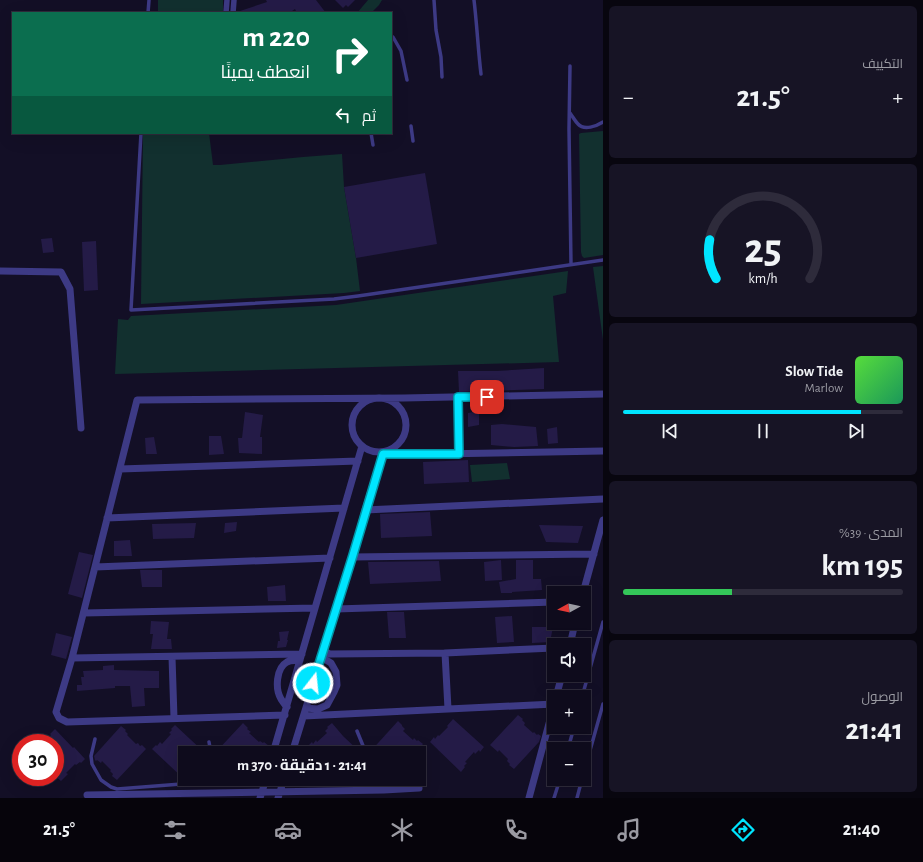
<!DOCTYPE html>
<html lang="ar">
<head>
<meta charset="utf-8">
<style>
	body { margin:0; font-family:"Alegreya Sans",Cairo,sans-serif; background:#171425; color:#f1f3f6; direction:rtl; height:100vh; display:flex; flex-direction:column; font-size:15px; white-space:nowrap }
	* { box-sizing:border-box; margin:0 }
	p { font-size:13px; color:#9b9ba3 }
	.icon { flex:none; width:22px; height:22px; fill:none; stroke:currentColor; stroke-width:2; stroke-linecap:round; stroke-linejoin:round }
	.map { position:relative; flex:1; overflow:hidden; direction:ltr }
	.side { display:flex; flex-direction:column; gap:6px; padding:6px; background:#08060f; width:320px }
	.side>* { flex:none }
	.guide { position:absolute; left:12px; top:12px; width:380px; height:122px; border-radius:0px; box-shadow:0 4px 16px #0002,0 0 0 1px #2e2b3b; direction:rtl; background:#0b6e4f; color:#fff; overflow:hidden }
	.needle { width:26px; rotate:262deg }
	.controls { position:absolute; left:547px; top:586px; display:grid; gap:8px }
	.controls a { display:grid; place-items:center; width:44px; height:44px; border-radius:0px; background:#0e0b1c; box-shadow:0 4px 16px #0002,0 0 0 1px #2e2b3b; font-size:20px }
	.speed { position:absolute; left:12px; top:734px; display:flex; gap:8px; font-size:20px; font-weight:700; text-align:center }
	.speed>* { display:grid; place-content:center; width:52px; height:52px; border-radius:50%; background:#0e0b1c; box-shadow:0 4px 16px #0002,0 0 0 1px #2e2b3b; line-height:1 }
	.speed .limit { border:6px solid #d22; background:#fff; color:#111 }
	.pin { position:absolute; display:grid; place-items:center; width:34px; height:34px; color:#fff; margin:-17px; border-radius:8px; box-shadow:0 2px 6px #0006 }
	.me { position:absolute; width:44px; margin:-22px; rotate:16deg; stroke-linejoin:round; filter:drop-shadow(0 0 3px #0008) }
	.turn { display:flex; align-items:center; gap:14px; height:84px; padding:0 16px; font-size:18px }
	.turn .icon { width:52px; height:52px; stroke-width:2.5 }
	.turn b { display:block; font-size:28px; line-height:34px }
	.then { display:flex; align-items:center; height:38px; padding:0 16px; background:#0003; gap:8px; font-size:15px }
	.big { font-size:30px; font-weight:700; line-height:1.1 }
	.side .widget { flex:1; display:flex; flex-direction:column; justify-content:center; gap:6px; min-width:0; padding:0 14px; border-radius:6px; background:#171425 }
	.side .dial { align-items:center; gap:0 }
	.dial svg { height:104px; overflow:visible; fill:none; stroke:#2e2b3b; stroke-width:7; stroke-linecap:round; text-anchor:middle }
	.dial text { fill:#f1f3f6; stroke:none }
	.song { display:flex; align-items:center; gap:12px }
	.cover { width:48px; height:48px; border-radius:6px; background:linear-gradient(135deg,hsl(110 70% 55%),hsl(150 70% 35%)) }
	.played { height:4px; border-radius:2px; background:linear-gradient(90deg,#00e5ff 85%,#2e2b3b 85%) }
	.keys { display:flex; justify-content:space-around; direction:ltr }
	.heat { display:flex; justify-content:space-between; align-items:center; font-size:22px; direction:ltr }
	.charge { height:6px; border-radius:3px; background:linear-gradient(90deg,#34c759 39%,#2e2b3b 0) }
	.trip { position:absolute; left:178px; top:746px; width:248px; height:40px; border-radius:0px; background:#0e0b1c; box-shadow:0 4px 16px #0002,0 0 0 1px #2e2b3b; font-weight:700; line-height:40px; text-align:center; direction:rtl }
	.dock { display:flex; height:64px; justify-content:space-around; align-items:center; background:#06040b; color:#9b9ba3 }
	.dock .icon { width:28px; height:28px }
	.dock .active { color:#00e5ff }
	.dock b { font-size:18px; color:#f1f3f6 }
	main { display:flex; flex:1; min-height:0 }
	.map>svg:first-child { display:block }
</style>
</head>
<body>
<main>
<section class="side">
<div class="widget"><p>التكييف</p>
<div class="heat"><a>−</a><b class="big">21.5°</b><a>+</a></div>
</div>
<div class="widget dial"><svg viewBox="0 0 100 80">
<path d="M14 69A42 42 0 1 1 86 69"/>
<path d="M14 69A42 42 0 0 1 9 39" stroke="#00e5ff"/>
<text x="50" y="56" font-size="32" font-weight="700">25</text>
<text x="50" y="72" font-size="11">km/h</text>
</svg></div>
<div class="widget">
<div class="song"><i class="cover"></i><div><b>Slow Tide</b><p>Marlow</p></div></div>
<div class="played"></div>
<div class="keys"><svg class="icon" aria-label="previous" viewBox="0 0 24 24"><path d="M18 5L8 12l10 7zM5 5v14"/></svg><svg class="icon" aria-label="pause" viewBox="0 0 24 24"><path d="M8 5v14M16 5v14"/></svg><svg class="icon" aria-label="next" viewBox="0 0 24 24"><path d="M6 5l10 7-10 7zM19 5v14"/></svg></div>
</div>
<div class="widget"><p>المدى · 39%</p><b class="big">195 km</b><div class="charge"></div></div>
<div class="widget"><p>الوصول</p><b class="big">21:41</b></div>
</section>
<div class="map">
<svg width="603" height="798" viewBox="0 0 603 798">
	<rect width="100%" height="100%" fill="#130f26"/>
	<path fill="#12302f" d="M158 0H223V13H158Z
		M368 0H382L379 5 371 13H357Z
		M603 131V255L584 258 582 256 581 252 579 134 581 133Z
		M143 133H209L213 165H220L303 157 342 154 344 187 356 258 360 291 344 293 141 304Z
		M603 266V340L593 267Z
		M568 271 566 293 553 296 559 362 115 374 118 319 128 320 131 316 336 305Z
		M507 463 510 479 472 482 470 465Z"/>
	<path fill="#241b47" d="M266 0H316L326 13H297L295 9 289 13H237V12L267 2Z
		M335 0H355L348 7 346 5 343 8Z
		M425 173 437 244 356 258 344 187Z
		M52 238 54 252 43 253 41 239Z
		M96 241 98 290 84 291 82 242Z
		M544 368V389L459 392 458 371H497Z
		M479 411V425L468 427V413Z
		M245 412 263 415 260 437H262V454L239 453 238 438H242Z
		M502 424 536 427 538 446 514 447 491 445V425Z
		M557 427 558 443 548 444 547 429Z
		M209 436H221L224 454 209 455Z
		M154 437 157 454H146L145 438Z
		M468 460 469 482 424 484 423 462Z
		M430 512 432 536 381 538 380 514Z
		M237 522 236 531 224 533 225 523Z
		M196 523 194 538 153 539 152 524Z
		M539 525 583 526 578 543 546 542Z
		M130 540 132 556H114V541Z
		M79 552 93 555 82 598 68 594Z
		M501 560 502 580 485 581 484 562Z
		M516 560H533V579H541L542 590 512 592V593H501L499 582 516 579Z
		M439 561 441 581 370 584 368 562Z
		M140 570H162V587H142Z
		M285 585 286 601H268L267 587Z
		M387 612H404L406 638H389Z
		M512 616 514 642 497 643 495 617Z
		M151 621 169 622 167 639H171L172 649H151L153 634H150Z
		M532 627H553L550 642 532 643Z
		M289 631 287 640H288L286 647 277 648 278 641H280L279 632Z
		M56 633 72 637 66 659 51 655Z
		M114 665V670L159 671V688H144L145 706 132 707 130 686H115V688L77 691V685H82L81 677H84L83 671 103 670V666Z
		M518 715 523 719 522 720 525 723 524 725 533 733 534 732 537 735 538 734 541 736 539 742 514 769 509 765 510 764 507 761 508 759 499 750 498 752 490 745Z
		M453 719 484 747 480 752 479 750 475 754 474 752 465 762 467 763 464 766 465 767 461 772 430 742 434 737 435 739 438 735 439 736 448 727 447 726Z
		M398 721 402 725V726L405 729 403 731 413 740 414 738 417 741 418 740 423 744 415 753H369Z
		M243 723 248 728 247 729 251 732 249 733 259 742 260 741 263 743 264 742 269 746 263 753H215Z
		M332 723 343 736 361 753H314L308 746 312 742 313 744 316 740 317 742 327 733 325 731 328 728 327 727Z
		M175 725 205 753H185V780L152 749 156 745 157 746 160 742 162 744 171 734 169 733 172 730 171 729Z
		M121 726 126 730 125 731 128 734 127 735 136 744 138 743 140 746 142 745 146 749 117 780 112 776 113 774 110 771 111 770 102 761 101 763 97 760 96 761 95 760 94 756Z
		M55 729 73 748 74 747 85 759 81 763 80 762 76 765 75 764 66 773 68 774 61 781 55 776V743H46L49 739 48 738 51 735 50 734Z"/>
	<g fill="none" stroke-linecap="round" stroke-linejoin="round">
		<path stroke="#3d3a85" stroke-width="3.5" d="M434 0 436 30 441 57 442 77
			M474 0C477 25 478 49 481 74
			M148 13 149 0
			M393 37 401 51 407 80
			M570 66 569 129 571 264
			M570 113C573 117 575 121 578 124 584 131 597 126 603 122
			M411 126 413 141
			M141 133 131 310 334 299 358 296 603 260
			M371 133 373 145
			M582 697 603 622
			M357 731 366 753
			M95 739 91 756 92 764 101 780 111 787 117 789 207 782 209 779
			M209 742 211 753
			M568 749 574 727
			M584 772 603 704
			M385 789 388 783 387 779
			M554 798 560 779
			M577 798 582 779"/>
		<path stroke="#3d3a85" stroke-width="5.5" d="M226 13 227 0
			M233 13 234 0"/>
		<path stroke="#3d3a85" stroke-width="7" d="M0 271 61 272 70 289 81 428
			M458 397 459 454
			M352 425a27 27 0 1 1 54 0a27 27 0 1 1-54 0Z
			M383 455 603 451
			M120 469 358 461
			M365 510 603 499
			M107 518 344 508
			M352 557 594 554
			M95 567 330 558
			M583 593 603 520
			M336 609 554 602
			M84 613 315 608
			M570 645 575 623
			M323 651 330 654 445 653 554 648
			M445 653 448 709
			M172 657 174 718
			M72 658 302 654
			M556 697 562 675
			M287 707C285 705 283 702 281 699 275 689 276 668 287 662 291 660 296 661 300 660
			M306 708 318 709 327 705 334 692 337 685 336 672 331 663 321 657
			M285 715 67 722 59 718 56 712 72 658 137 400 404 398 603 394
			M304 716 554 704
			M273 753 362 446
			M292 753 353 555 365 510 383 452
			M87 795 384 790 419 788
			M260 798 266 779
			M278 798 284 779
			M529 798 554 705"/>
	</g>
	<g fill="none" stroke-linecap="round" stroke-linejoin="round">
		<g stroke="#0095a6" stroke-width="10">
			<path id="route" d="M313 683 353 555 383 454H459L458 397H487"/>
		</g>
		<use href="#route" stroke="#00e5ff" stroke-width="7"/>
	</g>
</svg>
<div class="controls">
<a><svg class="needle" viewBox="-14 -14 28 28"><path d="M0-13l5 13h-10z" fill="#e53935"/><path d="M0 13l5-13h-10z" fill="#9b9ba3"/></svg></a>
<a><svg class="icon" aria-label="sound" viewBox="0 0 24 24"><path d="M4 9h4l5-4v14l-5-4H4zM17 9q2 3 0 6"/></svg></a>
<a>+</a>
<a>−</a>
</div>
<div class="speed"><div class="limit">30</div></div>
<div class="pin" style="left:487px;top:397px;background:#d93025"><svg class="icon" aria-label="arrive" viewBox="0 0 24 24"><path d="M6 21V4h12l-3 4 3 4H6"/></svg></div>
<svg class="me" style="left:313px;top:683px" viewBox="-20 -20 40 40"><circle r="17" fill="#00e5ff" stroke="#fff" stroke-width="3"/><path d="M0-11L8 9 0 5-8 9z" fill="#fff"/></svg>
<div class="trip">21:41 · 1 دقيقة · 370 m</div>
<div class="guide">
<div class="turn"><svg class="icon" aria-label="right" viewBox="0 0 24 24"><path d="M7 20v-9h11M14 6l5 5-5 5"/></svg><div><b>220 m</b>انعطف يمينًا</div></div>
<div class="then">ثم<svg class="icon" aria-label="left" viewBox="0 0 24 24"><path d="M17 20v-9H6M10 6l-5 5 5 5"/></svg></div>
</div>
</div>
</main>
<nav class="dock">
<b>21:40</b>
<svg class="icon active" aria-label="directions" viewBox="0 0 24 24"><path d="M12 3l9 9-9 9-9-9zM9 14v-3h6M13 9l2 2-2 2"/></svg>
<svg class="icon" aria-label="music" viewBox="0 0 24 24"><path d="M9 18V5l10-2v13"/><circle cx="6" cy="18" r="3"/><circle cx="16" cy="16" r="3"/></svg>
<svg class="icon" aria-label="phone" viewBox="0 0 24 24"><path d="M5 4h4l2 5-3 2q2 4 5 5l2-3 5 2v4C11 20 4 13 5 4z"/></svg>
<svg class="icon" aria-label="climate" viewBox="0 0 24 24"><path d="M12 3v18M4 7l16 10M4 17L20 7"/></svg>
<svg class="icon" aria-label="car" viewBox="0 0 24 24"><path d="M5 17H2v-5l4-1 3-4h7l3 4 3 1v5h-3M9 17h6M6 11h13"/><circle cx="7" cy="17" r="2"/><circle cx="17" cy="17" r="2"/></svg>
<svg class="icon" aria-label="filters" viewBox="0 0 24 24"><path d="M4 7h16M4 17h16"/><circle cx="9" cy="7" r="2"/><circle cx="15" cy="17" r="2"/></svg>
<b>21.5°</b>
</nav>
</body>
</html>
